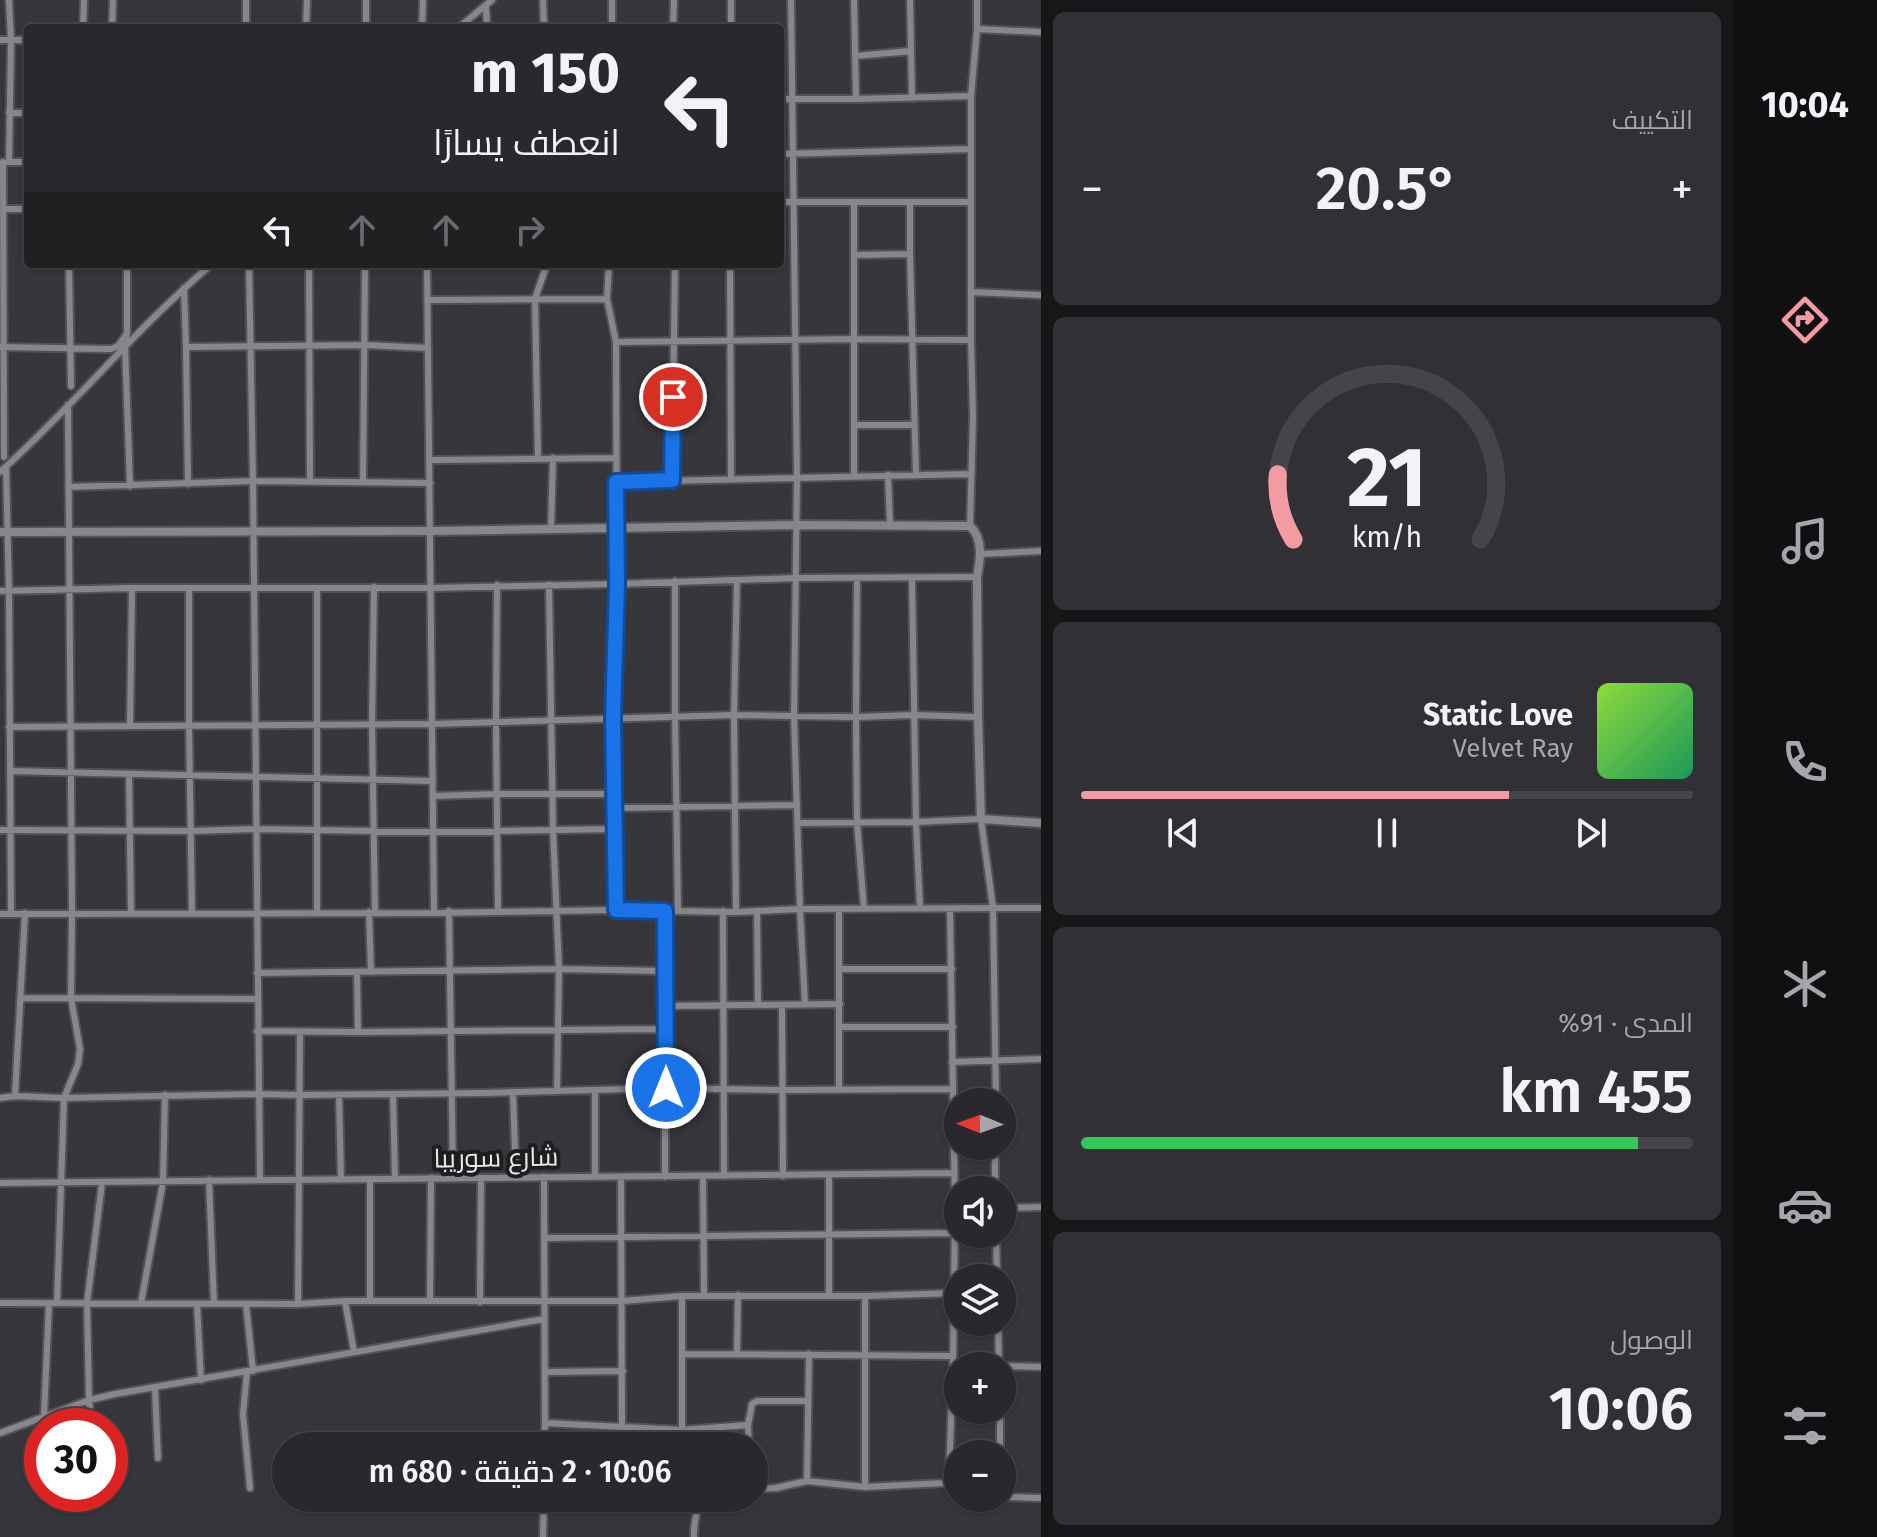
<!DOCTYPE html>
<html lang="ar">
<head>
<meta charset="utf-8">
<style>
	body { margin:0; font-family:"Fira Sans",Cairo,sans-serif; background:#313034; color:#f1f3f6; direction:rtl; height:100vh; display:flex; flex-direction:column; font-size:30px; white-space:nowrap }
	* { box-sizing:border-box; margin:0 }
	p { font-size:26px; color:#a5a6a9 }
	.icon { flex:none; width:44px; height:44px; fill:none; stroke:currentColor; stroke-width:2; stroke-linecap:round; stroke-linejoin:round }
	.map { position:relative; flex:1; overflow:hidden; direction:ltr }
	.details { display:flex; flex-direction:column; gap:12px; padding:12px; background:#171618; width:692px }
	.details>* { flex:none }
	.banner { position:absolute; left:24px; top:24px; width:760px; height:244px; border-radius:8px; box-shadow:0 2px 6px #0004,0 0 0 2px #454448; direction:rtl; background:#29282c; color:#f1f3f6; overflow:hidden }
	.needle { width:52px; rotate:271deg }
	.controls { position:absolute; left:944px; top:1088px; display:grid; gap:16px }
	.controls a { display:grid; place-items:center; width:72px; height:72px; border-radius:50%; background:#29282c; box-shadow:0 2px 6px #0004,0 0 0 2px #454448; font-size:40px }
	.speed { position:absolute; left:24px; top:1408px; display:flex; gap:16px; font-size:40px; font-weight:700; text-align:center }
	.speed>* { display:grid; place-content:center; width:104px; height:104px; border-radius:50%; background:#29282c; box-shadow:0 2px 6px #0004,0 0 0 2px #454448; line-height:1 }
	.speed .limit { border:12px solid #d22; background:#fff; color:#111 }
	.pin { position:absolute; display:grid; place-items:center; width:68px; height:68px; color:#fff; margin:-34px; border:4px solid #fff; border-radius:50%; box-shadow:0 2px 8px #0007 }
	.me { position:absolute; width:88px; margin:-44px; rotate:0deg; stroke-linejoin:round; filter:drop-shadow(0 0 6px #0008) }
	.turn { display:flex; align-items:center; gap:28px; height:168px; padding:0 32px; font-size:36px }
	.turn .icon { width:104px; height:104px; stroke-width:2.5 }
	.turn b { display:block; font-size:56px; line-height:68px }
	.lanes { display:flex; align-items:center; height:76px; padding:0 32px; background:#0003; justify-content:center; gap:40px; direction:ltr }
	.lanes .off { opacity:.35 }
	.big { font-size:60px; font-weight:600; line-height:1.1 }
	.details .widget { flex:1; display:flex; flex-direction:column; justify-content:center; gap:12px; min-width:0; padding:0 28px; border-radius:12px; background:#313034 }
	.details .dial { align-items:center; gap:0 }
	.dial svg { height:208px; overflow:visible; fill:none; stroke:#454448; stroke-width:7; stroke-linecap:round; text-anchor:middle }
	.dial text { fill:#f1f3f6; stroke:none }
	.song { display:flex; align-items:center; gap:24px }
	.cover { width:96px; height:96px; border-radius:12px; background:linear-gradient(135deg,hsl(90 70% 55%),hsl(150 70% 35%)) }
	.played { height:8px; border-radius:4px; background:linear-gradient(90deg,#f49aa1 70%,#454448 70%) }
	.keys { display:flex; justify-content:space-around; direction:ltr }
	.heat { display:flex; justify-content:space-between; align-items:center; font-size:44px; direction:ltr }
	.charge { height:12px; border-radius:6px; background:linear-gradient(90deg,#34c759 91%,#454448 0) }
	.trip { position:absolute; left:272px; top:1432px; width:496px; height:80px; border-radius:40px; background:#29282c; box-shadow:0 2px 6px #0004,0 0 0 2px #454448; font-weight:600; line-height:80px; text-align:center; direction:rtl }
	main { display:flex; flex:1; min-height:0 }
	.menu { display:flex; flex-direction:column; width:144px; justify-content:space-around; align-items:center; background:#101012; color:#a5a6a9 }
	.menu .icon { width:56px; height:56px }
	.menu .selected { color:#f49aa1 }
	.menu b { font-size:36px; color:#f1f3f6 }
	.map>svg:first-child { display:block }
</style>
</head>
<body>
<main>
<nav class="menu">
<b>10:04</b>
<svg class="icon selected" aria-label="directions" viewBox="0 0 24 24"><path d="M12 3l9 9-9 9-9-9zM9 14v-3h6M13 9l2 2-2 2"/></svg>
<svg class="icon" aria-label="music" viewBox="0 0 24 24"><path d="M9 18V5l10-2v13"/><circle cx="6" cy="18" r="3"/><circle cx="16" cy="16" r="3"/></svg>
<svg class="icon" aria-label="phone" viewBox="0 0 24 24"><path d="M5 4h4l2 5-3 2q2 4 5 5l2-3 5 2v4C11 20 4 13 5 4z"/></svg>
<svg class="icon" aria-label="climate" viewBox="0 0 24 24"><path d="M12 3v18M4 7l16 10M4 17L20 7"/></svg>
<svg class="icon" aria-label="car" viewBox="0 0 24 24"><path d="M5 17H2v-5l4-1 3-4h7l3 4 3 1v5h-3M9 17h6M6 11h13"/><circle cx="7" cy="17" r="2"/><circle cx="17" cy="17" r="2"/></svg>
<svg class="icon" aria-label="filters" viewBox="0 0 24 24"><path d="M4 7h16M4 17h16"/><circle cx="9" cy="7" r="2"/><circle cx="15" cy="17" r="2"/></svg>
</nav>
<section class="details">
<div class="widget"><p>التكييف</p>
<div class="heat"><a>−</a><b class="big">20.5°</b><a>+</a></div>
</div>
<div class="widget dial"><svg viewBox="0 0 100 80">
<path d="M14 69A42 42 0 1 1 86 69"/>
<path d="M14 69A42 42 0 0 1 8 44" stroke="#f49aa1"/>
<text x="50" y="56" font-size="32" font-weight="700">21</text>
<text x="50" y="72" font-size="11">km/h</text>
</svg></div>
<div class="widget">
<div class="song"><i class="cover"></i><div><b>Static Love</b><p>Velvet Ray</p></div></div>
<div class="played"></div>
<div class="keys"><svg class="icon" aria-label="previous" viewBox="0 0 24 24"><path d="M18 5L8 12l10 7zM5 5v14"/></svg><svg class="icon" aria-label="pause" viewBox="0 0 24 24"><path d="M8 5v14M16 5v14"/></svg><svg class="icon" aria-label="next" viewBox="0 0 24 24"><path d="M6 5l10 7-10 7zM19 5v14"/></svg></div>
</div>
<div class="widget"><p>المدى · 91%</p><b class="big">455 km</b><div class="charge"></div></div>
<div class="widget"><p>الوصول</p><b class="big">10:06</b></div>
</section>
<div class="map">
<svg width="1041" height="1537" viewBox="0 0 1041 1537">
	<rect width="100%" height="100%" fill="#37363b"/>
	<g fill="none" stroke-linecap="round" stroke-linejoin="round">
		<g stroke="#535357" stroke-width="10">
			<path id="minor" d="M9 0 11 41 9 162
				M246 0V28
				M366 0V28
				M543 0 544 28
				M612 0V28
				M791 0 797 477 794 716 800 909 805 1004
				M854 0 856 99
				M910 0 912 98
				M486 6 487 28
				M83 28 84 0
				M112 28 113 0
				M306 28 307 0
				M422 28 423 0
				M458 28 492 0
				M673 28 674 0
				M731 28V0
				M977 29 1041 32
				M0 40H28
				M855 56 911 51
				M780 99H856L971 96
				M9 113H28
				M780 154 971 149
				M3 162 4 457
				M8 162H28
				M780 202H971
				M910 202V254L916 475
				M854 203V476
				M4 209H28
				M854 255 910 254
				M69 264 71 386
				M127 264V332L125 346 130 486
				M249 264 253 481 260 1180
				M309 264 310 481
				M427 264 434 913
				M609 264 607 299 616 342 617 584 613 718 616 910
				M730 264 731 478
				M127 265 182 264
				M184 288 186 347 366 345 428 348
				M971 292 1041 295
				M428 300 607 299
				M616 342 853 339 971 340
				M0 347 111 349 118 346 126 335
				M186 347 188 484
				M854 425H914
				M538 458 535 299 547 264
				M430 460 616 458
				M6 467 9 591 11 913
				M0 472C74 406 136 328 212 264
				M888 475 890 526
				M672 480 675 264
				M363 482 365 264
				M616 482 971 474
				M69 487 253 481 430 483
				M970 526 973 417 971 340V96L977 29V0
				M551 529 553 458
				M981 554 1041 551
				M857 578 856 717 857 822 864 909
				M912 578 916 822 920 908
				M675 581V717L678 911
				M497 585 496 722 498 911
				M549 585 553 829 559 969 557 1091
				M374 587 372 724 375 912
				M189 588V726L192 913
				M317 588V912
				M0 591 132 588H431L617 584 796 578 977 577
				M130 725 132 588
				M9 727 432 724 734 715 856 717 914 715 978 717
				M10 771 433 781
				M129 775 131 913
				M433 796 497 794H614
				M614 808 797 805
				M798 823 916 822 981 819 993 908 996 1102
				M0 830 191 831 255 829 434 832 614 829
				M839 909V1090
				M449 911 453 1178
				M665 911V1177
				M723 911 724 1176
				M757 911 758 1005
				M369 912 371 972
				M736 912 734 715 737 580
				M0 914 434 913 616 910 736 912 800 909 1041 908
				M840 969H952
				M357 972 358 1032
				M257 973 559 969 664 971
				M21 998 257 999
				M782 1005 783 1176
				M665 1006 840 1004
				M839 1027H953
				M257 1031 358 1032 665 1029
				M952 1062 1041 1059
				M513 1093 516 1178
				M393 1094 395 1178
				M339 1095 341 1179
				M15 1096 25 913
				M0 1098 15 1096 64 1098 258 1094 300 1095 483 1093 666 1088 783 1090 952 1089
				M703 1176 704 1295
				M544 1177 545 1446
				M595 1177V1091
				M621 1177 622 1427
				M209 1180 214 1304
				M0 1183 954 1173
				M995 1190V1146
				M1002 1208 1041 1207
				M996 1234 997 1278
				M544 1238 955 1233
				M682 1296V1430
				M829 1296V1175
				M345 1301 354 1352
				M370 1301V1179
				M430 1301 431 1178
				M480 1302 481 1178
				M0 1303 298 1304 345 1301H622L682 1296H865L954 1293
				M57 1303 64 1098 78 1064 80 1049 71 998 72 913 68 405
				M141 1303 163 1182 165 1095
				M197 1304 201 1380
				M246 1304 253 1371
				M298 1304 300 1032
				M998 1322 999 1366
				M682 1354 953 1356
				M737 1354 738 1295
				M953 1365 995 1366
				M1002 1366 1041 1367
				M247 1372 243 1414 250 1488
				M545 1372 623 1371
				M155 1388 158 1458
				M1000 1410V1454
				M44 1416 49 1303
				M546 1423 682 1430 748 1425
				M92 1426 89 1400 87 1303 102 1183
				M0 1433 89 1400 115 1394 544 1319
				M649 1446V1429
				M749 1446 748 1425 752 1404 757 1401H808
				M807 1481 809 1354
				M865 1487V1296
				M754 1489 776 1488 807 1481 865 1487 945 1483 949 1477 953 1365 955 1209 950 910
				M1002 1494 1006 1497 1041 1498
				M543 1537 544 1498
				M694 1537C693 1522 698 1512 699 1498"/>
		</g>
		<g stroke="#535357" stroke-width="12">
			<path id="tertiary" d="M0 532 431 531 797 525 970 526C984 539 980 561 977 577L978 717 981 819 1041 823"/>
		</g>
		<use href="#minor" stroke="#86868b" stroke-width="6"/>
		<use href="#tertiary" stroke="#86868b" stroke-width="8"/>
	</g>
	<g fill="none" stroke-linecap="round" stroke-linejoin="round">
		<g stroke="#114b97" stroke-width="20">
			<path id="route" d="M666 1088 665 911 616 910 613 718 617 584 616 482 672 480 673 397"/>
		</g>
		<use href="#route" stroke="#1a73e8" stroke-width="14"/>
	</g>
	<g text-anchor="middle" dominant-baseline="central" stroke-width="8" stroke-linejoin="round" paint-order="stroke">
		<g font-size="26" fill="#eaeaed" stroke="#1e1e20">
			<text transform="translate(496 1158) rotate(-1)">شارع سوريبا</text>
		</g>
	</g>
</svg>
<div class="controls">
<a><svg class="needle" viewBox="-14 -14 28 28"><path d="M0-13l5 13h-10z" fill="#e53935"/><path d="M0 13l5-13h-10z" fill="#a5a6a9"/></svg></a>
<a><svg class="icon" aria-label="sound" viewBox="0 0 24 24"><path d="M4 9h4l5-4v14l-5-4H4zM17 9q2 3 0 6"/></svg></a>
<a><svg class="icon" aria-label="layers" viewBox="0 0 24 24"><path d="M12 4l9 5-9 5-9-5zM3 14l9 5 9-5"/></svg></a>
<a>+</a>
<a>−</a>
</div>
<div class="speed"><div class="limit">30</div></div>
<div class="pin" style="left:673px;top:397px;background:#d93025"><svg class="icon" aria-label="arrive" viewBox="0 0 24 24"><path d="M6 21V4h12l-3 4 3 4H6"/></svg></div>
<svg class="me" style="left:666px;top:1088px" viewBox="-20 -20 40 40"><circle r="17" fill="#1a73e8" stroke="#fff" stroke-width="3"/><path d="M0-11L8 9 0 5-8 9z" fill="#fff"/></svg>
<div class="trip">10:06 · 2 دقيقة · 680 m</div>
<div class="banner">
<div class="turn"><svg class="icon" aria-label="left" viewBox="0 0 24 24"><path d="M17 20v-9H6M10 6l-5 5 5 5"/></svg><div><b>150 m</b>انعطف يسارًا</div></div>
<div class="lanes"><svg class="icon" aria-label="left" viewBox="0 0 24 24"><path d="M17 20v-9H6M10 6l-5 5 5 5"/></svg><svg class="icon off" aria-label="ahead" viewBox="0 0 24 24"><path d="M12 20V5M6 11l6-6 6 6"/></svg><svg class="icon off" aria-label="ahead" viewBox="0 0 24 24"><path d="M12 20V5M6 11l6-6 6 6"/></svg><svg class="icon off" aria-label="right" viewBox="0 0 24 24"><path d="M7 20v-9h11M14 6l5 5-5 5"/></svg></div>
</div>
</div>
</main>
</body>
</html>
